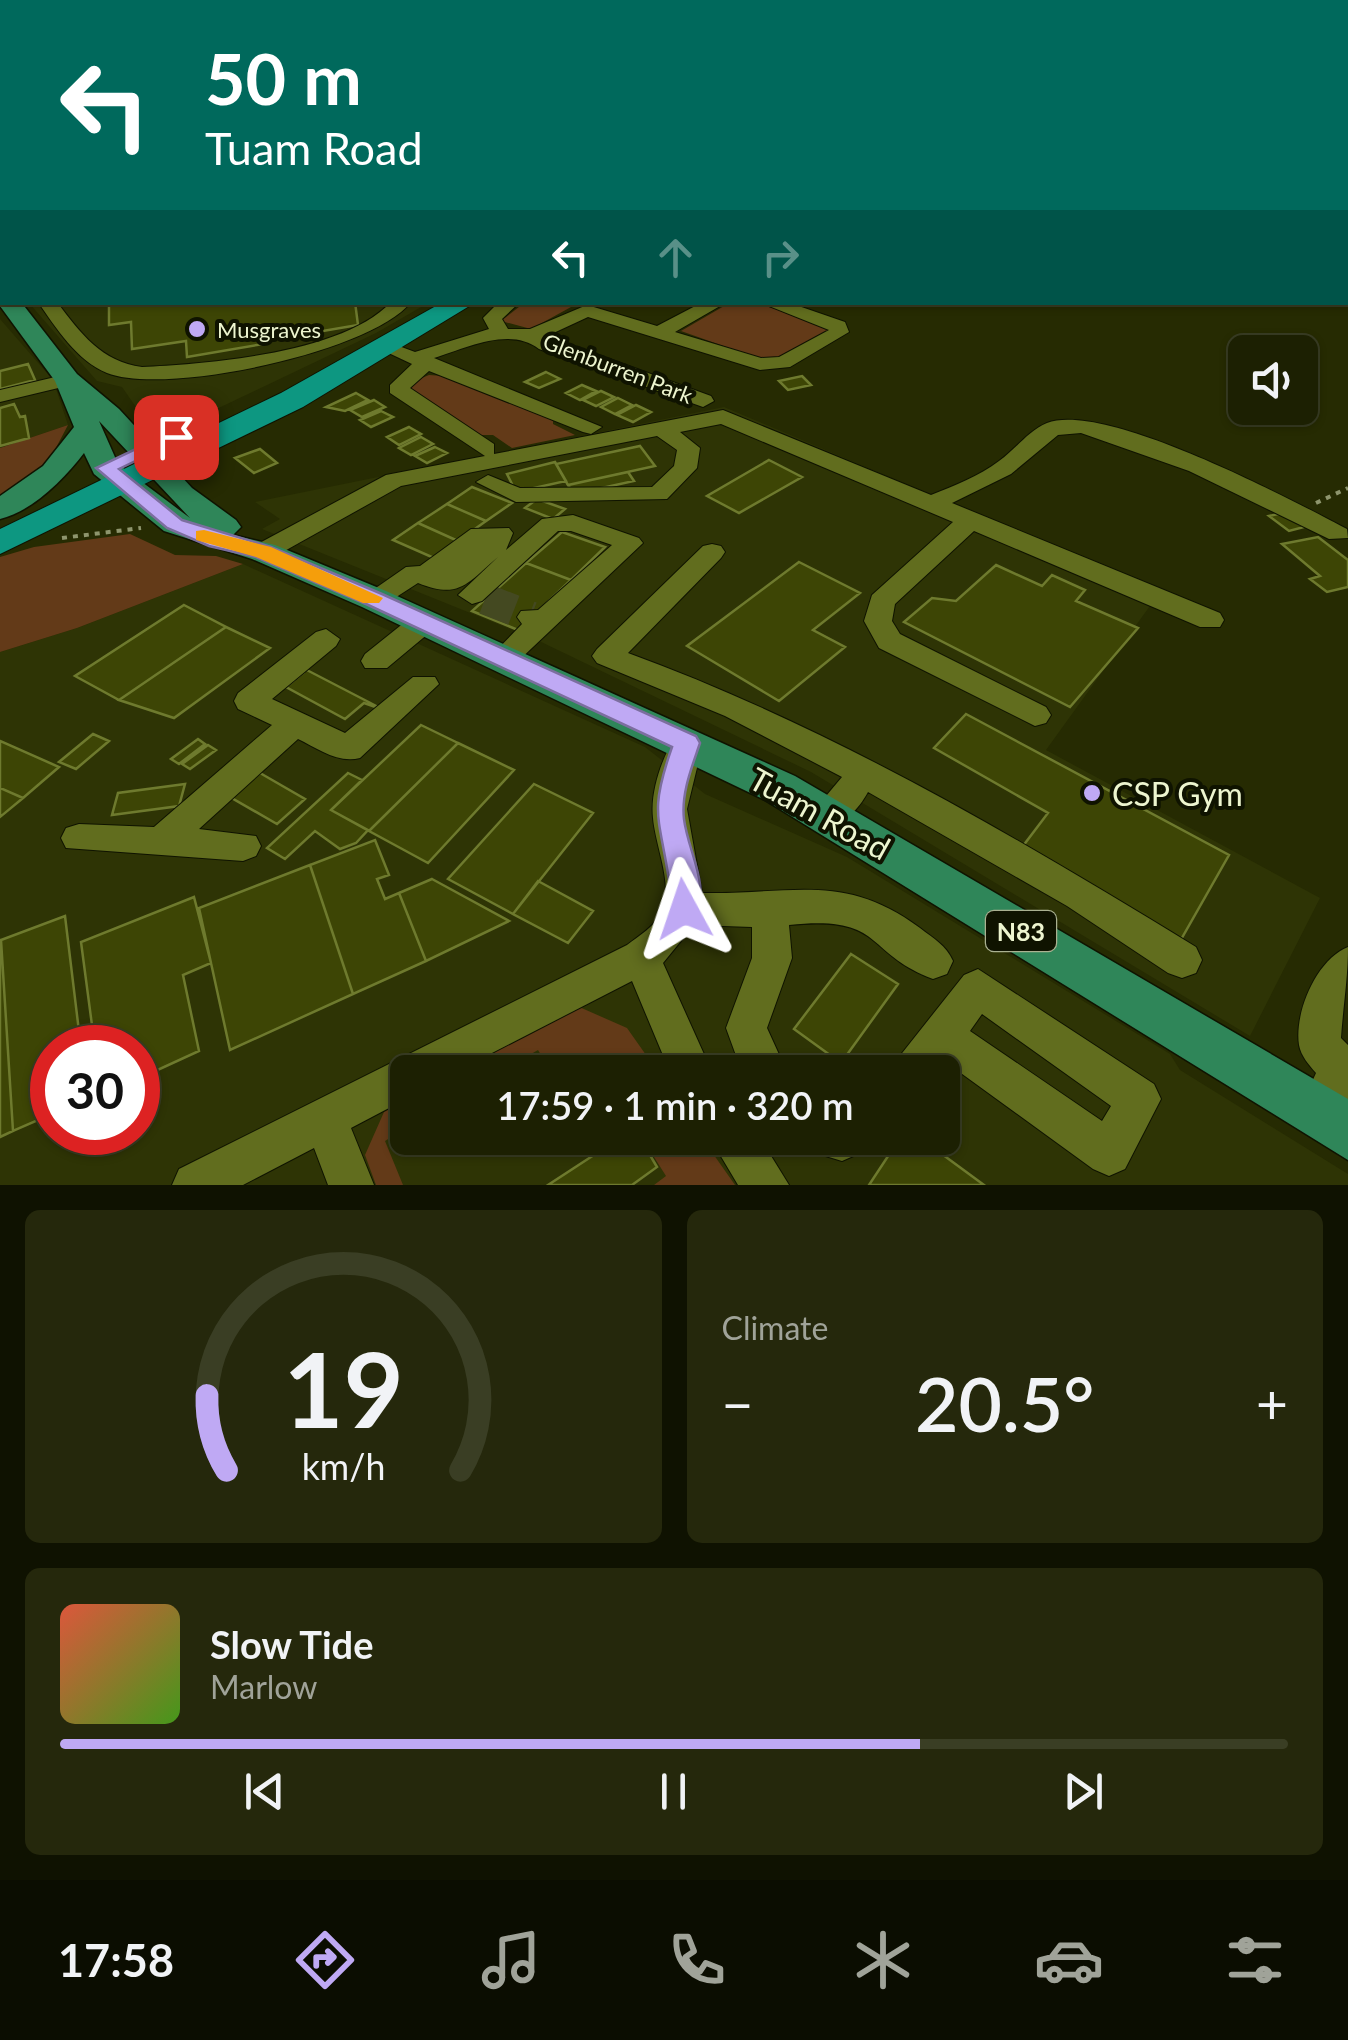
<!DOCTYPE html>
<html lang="en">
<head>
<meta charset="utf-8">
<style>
	body { margin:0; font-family:Lato,sans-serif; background:#25280c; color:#f1f3f6; height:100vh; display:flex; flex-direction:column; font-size:38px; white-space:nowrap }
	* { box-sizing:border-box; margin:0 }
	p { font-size:32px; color:#a0a399 }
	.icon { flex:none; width:55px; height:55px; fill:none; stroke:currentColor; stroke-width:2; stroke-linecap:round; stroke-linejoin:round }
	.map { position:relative; height:1185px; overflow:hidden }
	.side { display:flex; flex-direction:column; gap:25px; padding:25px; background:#0f1201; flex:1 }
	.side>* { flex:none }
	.top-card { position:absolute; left:0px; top:0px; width:1350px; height:305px; box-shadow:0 2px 8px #0004,0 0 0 2px #3a3e24; background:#00695c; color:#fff; overflow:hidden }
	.fabs { position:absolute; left:1228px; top:335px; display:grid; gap:20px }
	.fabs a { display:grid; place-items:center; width:90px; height:90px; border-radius:15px; background:#1c2002; box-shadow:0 2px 8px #0004,0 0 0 2px #3a3e24; font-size:50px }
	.speed { position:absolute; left:30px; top:1025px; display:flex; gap:20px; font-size:50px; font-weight:700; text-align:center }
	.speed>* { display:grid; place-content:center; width:130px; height:130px; border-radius:50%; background:#1c2002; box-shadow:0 2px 8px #0004,0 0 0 2px #3a3e24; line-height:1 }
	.speed .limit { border:15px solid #d22; background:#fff; color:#111 }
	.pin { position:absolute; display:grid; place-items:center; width:85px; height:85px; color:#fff; margin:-42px; border-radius:20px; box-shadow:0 5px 15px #0006 }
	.me { position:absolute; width:110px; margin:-55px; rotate:355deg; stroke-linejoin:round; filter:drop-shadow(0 0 8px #0008) }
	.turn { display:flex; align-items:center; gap:35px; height:210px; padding:0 40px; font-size:45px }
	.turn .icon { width:130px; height:130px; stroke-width:2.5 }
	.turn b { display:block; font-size:70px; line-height:85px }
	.lanes { display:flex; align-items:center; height:95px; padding:0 40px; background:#0003; justify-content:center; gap:50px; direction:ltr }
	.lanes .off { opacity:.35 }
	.big { font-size:75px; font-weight:600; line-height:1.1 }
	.side .card { flex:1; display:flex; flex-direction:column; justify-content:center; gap:15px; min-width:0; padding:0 35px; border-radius:15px; background:#25280c }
	.side .dial { align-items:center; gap:0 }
	.dial svg { height:260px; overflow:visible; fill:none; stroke:#3a3e24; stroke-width:7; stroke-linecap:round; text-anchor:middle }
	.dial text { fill:#f1f3f6; stroke:none }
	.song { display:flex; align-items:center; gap:30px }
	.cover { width:120px; height:120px; border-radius:15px; background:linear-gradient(135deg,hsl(10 70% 55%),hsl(100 70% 35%)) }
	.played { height:10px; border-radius:5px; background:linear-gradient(90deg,#bfa9f4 70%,#3a3e24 70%) }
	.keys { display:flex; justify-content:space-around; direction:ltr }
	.heat { display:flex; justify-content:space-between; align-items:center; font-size:55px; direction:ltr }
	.side .tiles { flex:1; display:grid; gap:25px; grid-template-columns:1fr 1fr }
	.card:last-child { grid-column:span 2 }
	.trip { position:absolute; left:390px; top:1055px; width:570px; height:100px; border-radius:15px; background:#1c2002; box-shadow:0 2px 8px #0004,0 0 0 2px #3a3e24; font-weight:600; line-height:100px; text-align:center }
	.dock { display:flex; height:160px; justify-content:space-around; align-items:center; background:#0b0d01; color:#a0a399 }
	.dock .icon { width:70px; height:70px }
	.dock .selected { color:#bfa9f4 }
	.dock b { font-size:45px; color:#f1f3f6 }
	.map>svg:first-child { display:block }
</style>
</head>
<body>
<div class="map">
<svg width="1348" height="1185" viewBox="0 0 1348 1185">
	<rect width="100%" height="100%" fill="#262b02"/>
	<path fill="#2e3405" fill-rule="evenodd" d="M29 303H428L376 333 206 414 138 410 122 387 97 381Z
		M0 319 53 380 68 425 0 448Z
		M724 407 1160 592 1046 750 1320 898 1250 1036 811 772 535 639 262 529 280 519 255 502Z
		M243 564 645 747 705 794 847 857 1170 1054 1180 1070 1348 1174V1185H0V652L77 628ZM52 1048H138V1132H52ZM408 1072H942V1138H408Z"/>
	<path fill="#633a18" d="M731 302 755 303 827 324 831 331 781 359 763 360 681 331Z
		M524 303H566L571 307 531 329 501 321Z
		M444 376 553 418V424L575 435 512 448 493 435H478L408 390 410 383 429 375Z
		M68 425 49 461 0 499V448Z
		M130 534 175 555 216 556 243 564 77 628 0 652V557L34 547Z
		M577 1006 627 1028 658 1072H551L538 1050 500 1072H457Z
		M407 1100V1127L385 1141 403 1185H376L365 1155 384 1112Z
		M642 1138H702L735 1185H654L666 1176Z"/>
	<path fill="#3d4505" stroke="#6e7a2e" stroke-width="2.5" d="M109 302H355L358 325 270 340 267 328 259 330 263 344 187 357 186 341 132 349 131 322 109 325Z
		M28 364 35 380 0 389V371Z
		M546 372 560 379 539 388 525 382Z
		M802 376 811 385 788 390 779 381Z
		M582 385 596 391 580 400 566 393Z
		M601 391 614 397 596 406 583 400Z
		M356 393 368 400 345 411 326 407Z
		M618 398 632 405 615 414 601 407Z
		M374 400 385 407 362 417 350 410Z
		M14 404 20 417 25 416 29 438 0 446V408Z
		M636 405 651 412 633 422 617 415Z
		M381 411 393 417 371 427 360 420Z
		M409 427 421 434 399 445 387 437Z
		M421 437 433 444 411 455 399 448Z
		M640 446 655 466 568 485 556 464Z
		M435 447 447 453 427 463 415 456Z
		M260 449 277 463 254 473 235 458Z
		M769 460 802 477 739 513 707 496Z
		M555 462 566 481 516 492 507 474Z
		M628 472 634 481 574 494 568 485Z
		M472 487 512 503 486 521 447 504Z
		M537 499 565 509 553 519 525 508Z
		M447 504 486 521 458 541 418 523Z
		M1283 513 1304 527 1289 531 1269 516Z
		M418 523 458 541 434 558 393 540Z
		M562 532 605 547 571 580 526 563Z
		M1318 537 1348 560V587L1327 592 1310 579 1320 576 1282 544Z
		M799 562 860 593 813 630 845 647 779 701 687 646Z
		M526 563 571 580 518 630 472 611Z
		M996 565 1042 586 1052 575 1085 590 1076 601 1138 628 1070 707 904 622 932 598 956 601Z
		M184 605 226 627 119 700 75 676Z
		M226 627 270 648 174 718 119 700Z
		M301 667 384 710 364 703 345 719 286 687 303 673 297 670Z
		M966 714 1229 855 1179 943 1020 850 1048 813 934 748Z
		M421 725 458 743 369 831 331 810Z
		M93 734 109 741 76 769 59 762Z
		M198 739 205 744 179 764 171 759Z
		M0 741 59 767 23 798 0 788Z
		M458 743 514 770 428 863 369 831Z
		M208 745 216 750 190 769 182 764Z
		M260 773 305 799 277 824 230 797Z
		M348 773 362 780 331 810 368 830 356 843 340 849 315 831 285 859 267 848Z
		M185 784 179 806 112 815 118 793Z
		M534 784 593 813 513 914 448 879Z
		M0 788 23 798 0 817Z
		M375 840 389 875 377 879 385 899 399 893 426 961 353 994 310 865Z
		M310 865 353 994 230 1050 199 908Z
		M432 879 509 921 426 961 399 893Z
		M538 881 593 911 568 943 513 914Z
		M194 897 211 963 183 975 199 1051 138 1079V1048H95L81 942Z
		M65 916 81 1048H52V1114L13 1131 1 940Z
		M1 940 13 1131 0 1137V940Z
		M851 954 898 984 841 1063 794 1029Z
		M620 1138H640L657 1167 632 1185H548Z
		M900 1138H920L984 1185H869Z"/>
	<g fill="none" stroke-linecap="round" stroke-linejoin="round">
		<path stroke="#444921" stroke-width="31" stroke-dasharray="31 16" stroke-linecap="butt" d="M485 599 531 617"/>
		<g stroke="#0f1300" stroke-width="2">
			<path id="minor" d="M2 144V152L0 153V145Z
				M2 246V256L0 257V247Z
				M38 302H57C80 333 102 362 142 367 209 364 344 353 391 302H411C372 352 166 396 107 373 77 361 56 328 38 302Z
				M499 302H520L502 319 508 329H530L587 305 657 326 703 302H727L675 332 761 358 779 357 829 330 759 302H787L845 322 849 332 790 367 760 370 588 317 547 336 711 396 714 401 703 407 539 349C510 326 466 348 434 358L602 427 591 434 583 432 429 371 410 388 494 444V454L723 410 931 495C954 486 979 476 999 461 1016 449 1028 431 1047 423 1105 401 1290 499 1347 529L1348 538 1329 539 1189 471 1081 433 1058 435 1011 474 952 503 1220 613 1224 620 1220 627H1200L974 531 895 604 892 621 900 634 1046 707 1051 715 1046 723 1035 726 879 648 864 621 872 595 953 522 721 424 680 432 700 448 697 468 667 499 516 502 476 482 488 475 520 488 652 487 674 466 677 450 657 436 401 486 272 558H254L250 552 254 546 386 475 485 456 390 393V385L412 364 378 348 388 342 415 352 489 329 483 318Z
				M68 374 78 380 75 384 0 402V390Z
				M573 515 639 538 643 543 515 664H495L490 657 522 624 517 617 521 611 538 610 612 545 571 531H558L482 601 472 604 458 595 498 557C467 583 460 600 418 583L384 605H364L360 599 406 567 420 566 471 529 509 528 513 533 506 550 542 519Z
				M712 544 721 546 725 552 721 558 628 653C828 726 1015 836 1196 947L1202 960 1196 973 1182 978 1168 973 1067 906 868 792C857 812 839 831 816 824L811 814 842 777 725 716 597 663 592 656 597 649 703 546Z
				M425 612 435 614 439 621 435 628 387 668H365L361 661 365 654 415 614Z
				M326 629 340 639 336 646 272 699 345 733 413 677H435L439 684 360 758C338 764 317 748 298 739L199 829 256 836 261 846 256 856 243 861 66 848 61 838 66 828 79 824 154 827 272 725 238 709 234 701 238 693 316 632Z
				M687 731 698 735 703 743 687 809 702 893C790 895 844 871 920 928 934 939 946 945 953 961L947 974 933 979C863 953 886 915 789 925L792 958 767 1028 787 1072H742L726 1028 752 958V927L694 925 663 963 712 1072H670L632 981 455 1072H408V1098L351 1128 374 1185H328L314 1148 243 1185H172L179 1169 627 945C639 936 655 926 662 912 674 886 655 845 653 818 650 791 662 758 676 735Z
				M1348 947C1348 979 1343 1007 1341 1038L1348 1045V1101L1336 1129 1320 1135 1304 1129 1298 1113 1316 1073C1309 1065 1301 1056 1299 1045 1294 1012 1317 959 1348 947Z
				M978 969 1154 1084 1161 1099 1125 1169 1109 1176 1093 1169 947 1063 940 1072H893L899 1057 964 975ZM982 1014 1111 1106 1102 1121 970 1031Z
				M710 1138H760L789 1185H738Z
				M812 1138H865L858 1154 842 1161 819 1154Z"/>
		</g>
		<g stroke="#0f1300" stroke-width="3">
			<path id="major" d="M1 297 2 302H21L77 374 119 409 192 488 236 520 241 527 233 535 275 545 386 591 795 776 1348 1099V1160L765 800 362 607 252 559 164 531 94 474 84 453C64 479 33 511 0 519V496L43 466 74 427 55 381 0 306ZM99 421 190 518 118 464Z"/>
		</g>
		<g stroke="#0f1300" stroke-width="2">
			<path id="highway" d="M443 302H476L303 407 0 554V529L281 393Z"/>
		</g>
		<path stroke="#8e956d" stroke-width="4" stroke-dasharray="5 6" stroke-linecap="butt" d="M1316 503 1348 488
			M62 538 141 528"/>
		<use href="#minor" fill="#616d1e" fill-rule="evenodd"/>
		<use href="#major" fill="#2f8659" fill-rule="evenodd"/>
		<use href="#highway" fill="#0d9781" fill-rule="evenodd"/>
	</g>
	<linearGradient id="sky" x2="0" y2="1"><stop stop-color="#151801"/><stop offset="0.43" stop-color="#414a39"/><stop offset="1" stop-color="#414a39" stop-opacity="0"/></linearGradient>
	<rect width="1348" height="290" fill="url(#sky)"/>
	<path fill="#bfa9f4" stroke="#7c6e9f" stroke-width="2.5" d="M169 433 185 437 119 469 182 520 271 547 382 594 696 736 700 743C692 767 681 793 684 819 688 852 711 886 695 918L684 922 673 918C667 905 671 894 669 880 659 815 649 813 672 747L366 604 256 557 209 546 167 528 96 468Z"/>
	<path fill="#f59e0b" d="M204 530 271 547 383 598 379 603H363L256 557 196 540V531Z"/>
	<g fill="#bfa9f4" stroke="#0f1300" stroke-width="4">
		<circle cx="197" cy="329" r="10"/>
		<circle cx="1092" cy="793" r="10"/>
	</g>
	<g text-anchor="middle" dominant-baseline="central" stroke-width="8" stroke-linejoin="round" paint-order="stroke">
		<g font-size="22" fill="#edf5cf" stroke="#0f1300" text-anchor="start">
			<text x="217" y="329">Musgraves</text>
		</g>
		<g font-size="22" fill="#edf5cf" stroke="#0f1300">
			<text transform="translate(618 368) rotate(21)">Glenburren Park</text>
		</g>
		<rect fill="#0f1300" stroke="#aab191" stroke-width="2.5" x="986" y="911" width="70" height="40" rx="8"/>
		<g font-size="25" font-weight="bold" fill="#edf5cf">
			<text x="1021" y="931">N83</text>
		</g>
		<g font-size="32" fill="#edf5cf" stroke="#0f1300" text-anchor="start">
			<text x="1112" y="793">CSP Gym</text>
		</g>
		<g font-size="32" fill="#edf5cf" stroke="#0f1300">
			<text transform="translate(820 813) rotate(29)">Tuam Road</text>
		</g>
	</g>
</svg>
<div class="fabs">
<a><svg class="icon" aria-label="sound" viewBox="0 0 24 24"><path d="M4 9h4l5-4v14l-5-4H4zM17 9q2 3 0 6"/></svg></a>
</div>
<div class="speed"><div class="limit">30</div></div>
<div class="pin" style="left:176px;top:437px;background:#d93025"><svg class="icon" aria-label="arrive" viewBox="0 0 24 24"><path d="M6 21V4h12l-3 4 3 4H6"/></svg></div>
<svg class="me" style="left:684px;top:909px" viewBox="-20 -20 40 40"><path d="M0-17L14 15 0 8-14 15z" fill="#bfa9f4" stroke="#fff" stroke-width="4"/></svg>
<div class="trip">17:59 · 1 min · 320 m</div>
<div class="top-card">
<div class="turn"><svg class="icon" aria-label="left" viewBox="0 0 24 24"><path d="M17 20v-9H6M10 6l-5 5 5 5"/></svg><div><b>50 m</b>Tuam Road</div></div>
<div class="lanes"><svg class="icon" aria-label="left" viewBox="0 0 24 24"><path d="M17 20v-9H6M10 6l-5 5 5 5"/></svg><svg class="icon off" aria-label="ahead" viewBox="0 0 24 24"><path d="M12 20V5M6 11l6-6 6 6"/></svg><svg class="icon off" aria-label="right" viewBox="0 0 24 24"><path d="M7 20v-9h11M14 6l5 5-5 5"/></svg></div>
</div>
</div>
<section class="side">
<div class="tiles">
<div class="card dial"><svg viewBox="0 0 100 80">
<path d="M14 69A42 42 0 1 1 86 69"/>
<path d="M14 69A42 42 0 0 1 8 46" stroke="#bfa9f4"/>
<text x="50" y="56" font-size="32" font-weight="700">19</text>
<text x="50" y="72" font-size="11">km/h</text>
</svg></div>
<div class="card"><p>Climate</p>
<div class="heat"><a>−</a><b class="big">20.5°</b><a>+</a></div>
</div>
<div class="card">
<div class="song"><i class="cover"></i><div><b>Slow Tide</b><p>Marlow</p></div></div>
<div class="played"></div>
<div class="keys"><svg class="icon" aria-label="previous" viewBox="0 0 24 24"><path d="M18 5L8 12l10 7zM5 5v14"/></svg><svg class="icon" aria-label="pause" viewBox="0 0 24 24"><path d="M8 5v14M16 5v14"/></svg><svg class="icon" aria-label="next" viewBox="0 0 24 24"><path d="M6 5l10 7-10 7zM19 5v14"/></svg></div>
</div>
</div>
</section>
<nav class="dock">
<b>17:58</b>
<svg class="icon selected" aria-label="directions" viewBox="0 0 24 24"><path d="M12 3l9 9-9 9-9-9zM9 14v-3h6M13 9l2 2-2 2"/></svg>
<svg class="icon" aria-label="music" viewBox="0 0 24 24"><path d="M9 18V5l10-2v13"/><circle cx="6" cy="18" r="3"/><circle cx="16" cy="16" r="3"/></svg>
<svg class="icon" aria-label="phone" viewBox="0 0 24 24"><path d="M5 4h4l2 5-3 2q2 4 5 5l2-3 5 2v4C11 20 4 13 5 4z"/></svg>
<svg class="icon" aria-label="climate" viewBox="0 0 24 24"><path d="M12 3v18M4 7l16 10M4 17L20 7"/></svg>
<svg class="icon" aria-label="car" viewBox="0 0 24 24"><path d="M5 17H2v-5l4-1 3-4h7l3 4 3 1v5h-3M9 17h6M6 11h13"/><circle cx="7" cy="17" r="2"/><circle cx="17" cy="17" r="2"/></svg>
<svg class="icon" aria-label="filters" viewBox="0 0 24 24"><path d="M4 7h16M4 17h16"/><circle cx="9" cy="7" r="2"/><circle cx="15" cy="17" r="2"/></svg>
</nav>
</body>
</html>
